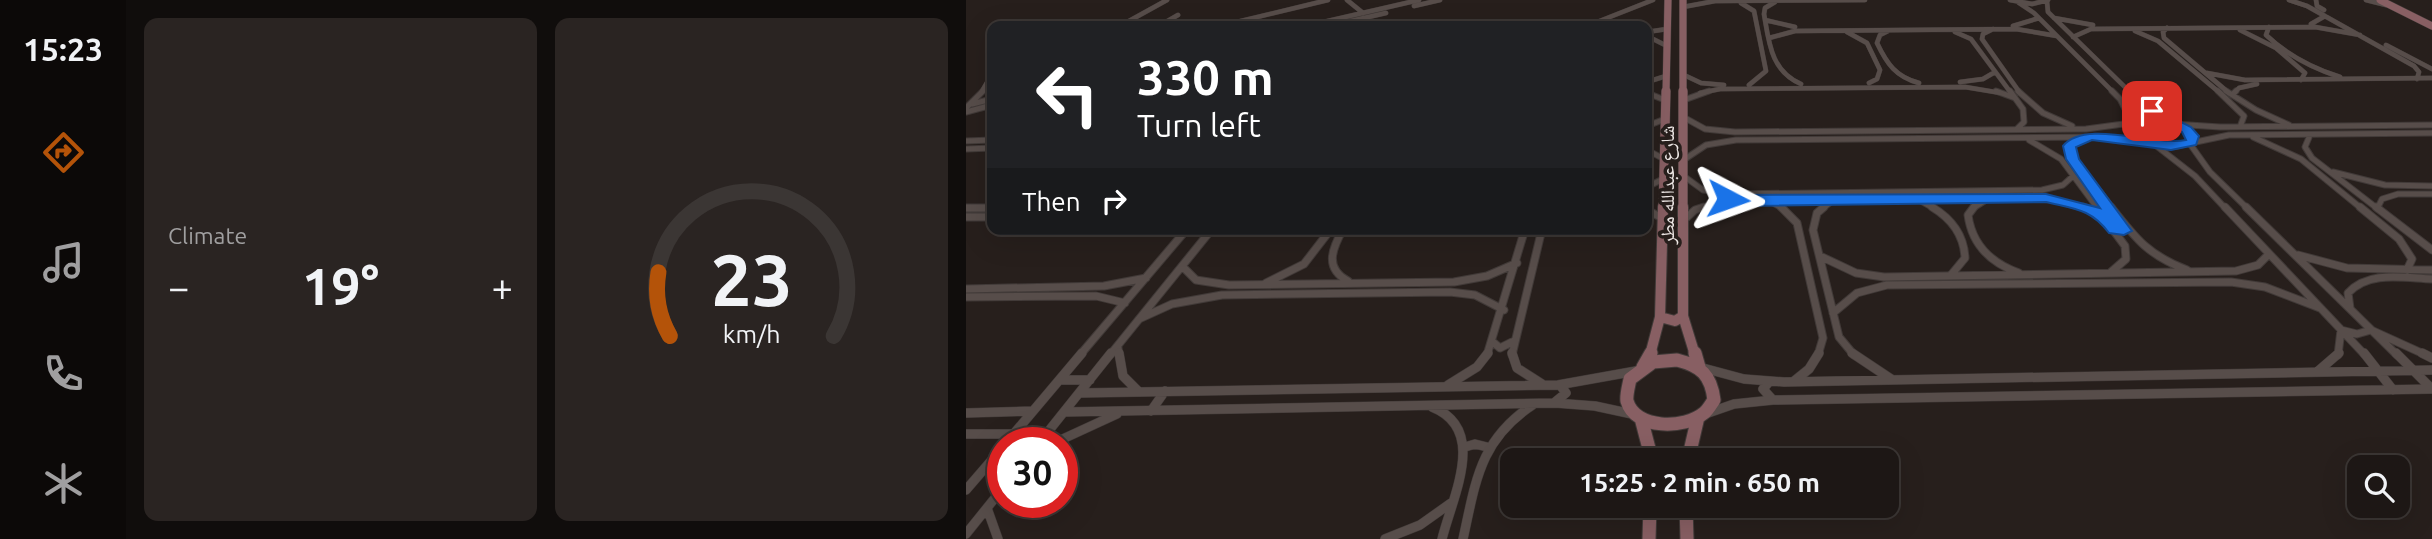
<!DOCTYPE html>
<html lang="en">
<head>
<meta charset="utf-8">
<style>
	body { margin:0; font-family:Ubuntu,"Noto Naskh Arabic",sans-serif; background:#2a2422; color:#f1f3f6; height:100vh; display:flex; flex-direction:column; font-size:26px; white-space:nowrap }
	* { box-sizing:border-box; margin:0 }
	p { font-size:23px; color:#a09fa0 }
	.icon { flex:none; width:38px; height:38px; fill:none; stroke:currentColor; stroke-width:2; stroke-linecap:round; stroke-linejoin:round }
	.map { position:relative; flex:1; overflow:hidden }
	.drawer { display:flex; flex-direction:column; gap:18px; padding:18px; background:#100d0c; width:840px }
	.drawer>* { flex:none }
	.banner { position:absolute; left:21px; top:21px; width:665px; height:214px; border-radius:14px; box-shadow:0 7px 28px #0002,0 0 0 2px #3b3634; background:#202124; color:#fff; overflow:hidden }
	.controls { position:absolute; left:1381px; top:455px; display:grid; gap:14px }
	.controls a { display:grid; place-items:center; width:63px; height:63px; border-radius:14px; background:#1d1715; box-shadow:0 7px 28px #0002,0 0 0 2px #3b3634; font-size:35px }
	.speed { position:absolute; left:21px; top:427px; display:flex; gap:14px; font-size:35px; font-weight:700; text-align:center }
	.speed>* { display:grid; place-content:center; width:91px; height:91px; border-radius:50%; background:#1d1715; box-shadow:0 7px 28px #0002,0 0 0 2px #3b3634; line-height:1 }
	.speed .limit { border:10px solid #d22; background:#fff; color:#111 }
	.pin { position:absolute; display:grid; place-items:center; width:60px; height:60px; color:#fff; margin:-30px; border-radius:14px; box-shadow:0 4px 10px #0006 }
	.me { position:absolute; width:77px; margin:-38px; rotate:94deg; stroke-linejoin:round; filter:drop-shadow(0 0 5px #0008) }
	.turn { display:flex; align-items:center; gap:24px; height:147px; padding:0 35px; font-size:32px }
	.turn .icon { width:91px; height:91px; stroke-width:2.5 }
	.turn b { display:block; font-size:49px; line-height:60px }
	.then { display:flex; align-items:center; height:66px; padding:0 35px; background:#0003; gap:14px; font-size:26px }
	.big { font-size:52px; font-weight:600; line-height:1.1 }
	.drawer .tile { flex:1; display:flex; flex-direction:column; justify-content:center; gap:10px; min-width:0; padding:0 24px; border-radius:14px; background:#2a2422 }
	.drawer .dial { align-items:center; gap:0 }
	.dial svg { height:182px; overflow:visible; fill:none; stroke:#3b3634; stroke-width:7; stroke-linecap:round; text-anchor:middle }
	.dial text { fill:#f1f3f6; stroke:none }
	.heat { display:flex; justify-content:space-between; align-items:center; font-size:38px; direction:ltr }
	.drawer .tiles { flex:1; display:grid; gap:18px; grid-template-columns:repeat(2,1fr) }
	.trip { position:absolute; left:534px; top:448px; width:399px; height:70px; border-radius:14px; background:#1d1715; box-shadow:0 7px 28px #0002,0 0 0 2px #3b3634; font-weight:600; line-height:70px; text-align:center }
	main { display:flex; flex:1; min-height:0 }
	.tabs { display:flex; flex-direction:column; width:126px; justify-content:space-around; align-items:center; background:#0c0908; color:#a09fa0 }
	.tabs .icon { width:49px; height:49px }
	.tabs .selected { color:#b45309 }
	.tabs b { font-size:32px; color:#f1f3f6 }
	.map>svg:first-child { display:block }
</style>
</head>
<body>
<main>
<nav class="tabs">
<b>15:23</b>
<svg class="icon selected" aria-label="directions" viewBox="0 0 24 24"><path d="M12 3l9 9-9 9-9-9zM9 14v-3h6M13 9l2 2-2 2"/></svg>
<svg class="icon" aria-label="music" viewBox="0 0 24 24"><path d="M9 18V5l10-2v13"/><circle cx="6" cy="18" r="3"/><circle cx="16" cy="16" r="3"/></svg>
<svg class="icon" aria-label="phone" viewBox="0 0 24 24"><path d="M5 4h4l2 5-3 2q2 4 5 5l2-3 5 2v4C11 20 4 13 5 4z"/></svg>
<svg class="icon" aria-label="climate" viewBox="0 0 24 24"><path d="M12 3v18M4 7l16 10M4 17L20 7"/></svg>
</nav>
<section class="drawer">
<div class="tiles">
<div class="tile"><p>Climate</p>
<div class="heat"><a>−</a><b class="big">19°</b><a>+</a></div>
</div>
<div class="tile dial"><svg viewBox="0 0 100 80">
<path d="M14 69A42 42 0 1 1 86 69"/>
<path d="M14 69A42 42 0 0 1 9 41" stroke="#b45309"/>
<text x="50" y="56" font-size="32" font-weight="700">23</text>
<text x="50" y="72" font-size="11">km/h</text>
</svg></div>
</div>
</section>
<div class="map">
<svg width="1466" height="539" viewBox="0 0 1466 539">
	<rect width="100%" height="100%" fill="#271f1c"/>
	<g fill="none" stroke-linecap="round" stroke-linejoin="round">
		<g stroke="#413a38" stroke-width="5">
			<path id="street-far3" d="M381 0 397 13
				M1044 0 1066 4 1082 0
				M1323 0 1341 6 1448 66 1453 72 1451 79
				M1350 0 1351 6 1358 10
				M1400 0 1420 5
				M809 2 799 8 798 14C803 43 805 71 835 84
				M1081 2 1082 12 1165 93
				M775 3 788 11 800 71 783 85
				M1053 3 1068 13 1148 93
				M448 6 474 0
				M717 7 749 1 899 0
				M1088 18 1127 25
				M799 20 829 27
				M1345 24 1359 16
				M154 26 201 0
				M193 26 212 15
				M254 26 362 0
				M340 26 453 0
				M363 26 420 13
				M621 26 687 0
				M1047 26 1073 18
				M1303 27 1300 35C1321 55 1346 68 1374 77
				M1201 28 1197 32 1198 38 1263 93
				M1027 29 1017 34 1016 39 1054 93
				M1274 30 1310 48 1339 73 1335 80
				M922 31 914 35 911 43C921 64 930 77 953 83
				M1169 31 1192 41 1254 93
				M681 32 701 29
				M881 32 901 43 914 70 911 79 903 83
				M989 32 1005 39 1045 93
				M681 36 701 46
				M1107 37 1125 29 1349 27 1394 35
				M803 38 829 31 1050 29 1091 36
				M1420 45 1466 69
				M1241 73 1279 80 1466 78
				M718 75 735 83 758 85
				M681 82 700 76
				M994 82 1017 79 1029 72
				M15 93 26 74
				M734 93 754 89 999 87 1035 93
				M1268 93 1273 88 1291 84"/>
		</g>
		<g stroke="#413a38" stroke-width="7">
			<path id="street-far2" d="M1030 91 1049 98
				M1044 91 1057 109 1058 122 1051 129
				M1052 91 1077 113 1106 126
				M1146 91 1154 99 1166 123
				M1163 91 1205 122
				M1252 91 1278 116 1274 127
				M1260 91 1290 110 1323 125
				M681 93 699 100
				M1267 94 1270 91
				M718 100 743 91
				M6 104 26 99
				M0 108 17 91
				M0 112 26 105
				M719 118 739 129 769 132 1120 129 1165 123
				M1175 119 1205 122 1225 133 1227 140C1207 153 1176 146 1163 126Z
				M1208 124 1254 127 1466 125
				M681 126 699 119
				M1344 135 1339 147 1346 158 1412 209
				M1287 137 1335 159 1396 209
				M1115 139 1103 147V152L1147 209
				M1063 140 1095 159 1132 209
				M0 141 26 140
				M1225 143 1263 135 1466 133
				M1188 144 1229 176 1260 209
				M1224 144 1244 172 1282 209
				M0 149 26 148
				M681 150 698 159
				M719 159 740 145 770 140 1126 137 1185 143
				M1367 172 1419 185 1466 186
				M719 177 737 190 764 194 1076 190 1097 185 1107 176
				M681 187 697 179
				M955 201 969 209
				M805 202 818 209
				M0 208H26
				M733 209 755 202 774 201 1026 196 1086 200 1122 209
				M856 209 866 201
				M1006 209 1020 200
				M1411 209 1416 199 1432 194H1466"/>
		</g>
		<g stroke="#413a38" stroke-width="9">
			<path id="street-far1" d="M815 207 831 223 857 338 852 355
				M858 207 851 213 847 230 873 337 888 355
				M966 207C986 219 998 235 999 258L985 275
				M1008 207 1002 215C1006 245 1025 263 1053 273
				M1117 207 1136 214
				M1130 207 1159 246 1160 259 1144 273
				M1145 207C1170 239 1182 255 1221 270
				M1259 207 1399 355
				M1280 207 1431 355
				M1394 207 1433 239 1446 259 1441 270
				M1410 207 1466 250
				M0 208H26
				M681 210 696 218
				M0 217H26
				M719 219 729 210 738 207
				M377 229C366 249 358 268 382 281
				M1332 255 1381 268 1466 270
				M854 256 890 273 918 277 1270 271 1292 265 1303 254
				M216 266 230 280 263 285 488 282 521 276 551 263
				M300 283 338 264 365 229
				M0 289 138 286 180 278
				M0 297 130 296 159 303
				M1384 308 1382 293C1403 270 1438 278 1466 279
				M867 313 891 293 921 285 1265 282 1299 287 1354 308
				M173 319 206 304 256 295 484 292 509 295 538 310
				M528 343 534 348 546 342
				M152 348 153 355
				M114 355 221 229
				M144 355 246 229
				M521 355 559 229
				M546 355 576 229
				M1372 355 1375 330 1391 334 1405 330 1460 355"/>
		</g>
		<g stroke="#413a38" stroke-width="10">
			<path id="street" d="M153 353 157 376 172 391
				M546 353 551 368 576 384
				M886 353 925 379
				M1398 353 1427 390
				M1430 353 1466 389
				M1456 353 1466 358
				M737 368 778 379 818 382 1466 370
				M1351 372 1373 353
				M94 380H124
				M803 382 797 389 806 399
				M827 382 843 369 853 353
				M482 385 511 367 522 353
				M114 393 592 385 670 371
				M589 402 600 393 594 385
				M466 407C522 429 487 495 476 539
				M185 411 199 391
				M98 412 589 403 629 406 666 414
				M0 413 67 411
				M742 413 768 404 807 400 1466 389
				M0 434H48
				M40 443 116 353
				M73 443 145 353
				M88 443 151 414
				M499 447 509 444 521 447
				M0 490 37 447
				M21 508 32 539
				M0 534 37 488
				M419 539 454 525 485 503
				M497 539C510 480 514 439 568 404"/>
		</g>
		<g stroke="#413a38" stroke-width="8">
			<path id="secondary-far3" d="M717 0V93
				M1414 0 1466 26
				M700 93 702 0"/>
		</g>
		<g stroke="#413a38" stroke-width="10">
			<path id="secondary-far2" d="M717 91V209
				M697 209 700 91"/>
		</g>
		<g stroke="#413a38" stroke-width="12">
			<path id="secondary-far1" d="M717 207V316L729 355
				M694 317 709 321 717 316
				M684 355 694 317 697 207"/>
		</g>
		<g stroke="#413a38" stroke-width="15">
			<path id="secondary" d="M729 353 733 367
				M711 360C735 366 745 375 748 400 745 404 742 410 738 413 719 429 669 430 661 401 660 395 663 385 664 379L687 362Z
				M677 367 685 353
				M675 418 686 460
				M722 460 732 417
				M720 506 721 539
				M683 539 684 506"/>
		</g>
		<use href="#street-far3" stroke="#574d4a" stroke-width="4.5"/>
		<use href="#street-far2" stroke="#574d4a" stroke-width="5"/>
		<use href="#street-far1" stroke="#574d4a" stroke-width="7"/>
		<use href="#street" stroke="#574d4a" stroke-width="9"/>
		<use href="#secondary-far3" stroke="#885f63" stroke-width="7"/>
		<use href="#secondary-far2" stroke="#885f63" stroke-width="9"/>
		<use href="#secondary-far1" stroke="#885f63" stroke-width="10"/>
		<use href="#secondary" stroke="#885f63" stroke-width="13"/>
	</g>
	<path fill="#1a73e8" stroke="#114b97" stroke-width="2" d="M1186 107 1225 127 1233 136 1230 145 1205 150 1126 140 1110 147 1113 159 1166 231 1158 235 1143 233C1125 209 1109 209 1080 202L765 206 755 199 762 195 1080 194 1134 208 1100 159 1097 146C1119 119 1187 146 1220 140L1216 132 1181 113 1180 111Z"/>
	<g text-anchor="middle" dominant-baseline="central" stroke-width="7" stroke-linejoin="round" paint-order="stroke">
		<g font-size="19" fill="#efe9e7" stroke="#271f1c">
			<text transform="translate(701 185) rotate(-90)">شارع عبدالله مطر</text>
		</g>
	</g>
</svg>
<div class="controls">
<a><svg class="icon" aria-label="search" viewBox="0 0 24 24"><circle cx="10" cy="10" r="6"/><path d="M15 15l6 6"/></svg></a>
</div>
<div class="speed"><div class="limit">30</div></div>
<div class="pin" style="left:1186px;top:111px;background:#d93025"><svg class="icon" aria-label="arrive" viewBox="0 0 24 24"><path d="M6 21V4h12l-3 4 3 4H6"/></svg></div>
<svg class="me" style="left:762px;top:199px" viewBox="-20 -20 40 40"><path d="M0-17L14 15 0 8-14 15z" fill="#1a73e8" stroke="#fff" stroke-width="4"/></svg>
<div class="trip">15:25 · 2 min · 650 m</div>
<div class="banner">
<div class="turn"><svg class="icon" aria-label="left" viewBox="0 0 24 24"><path d="M17 20v-9H6M10 6l-5 5 5 5"/></svg><div><b>330 m</b>Turn left</div></div>
<div class="then">Then<svg class="icon" aria-label="right" viewBox="0 0 24 24"><path d="M7 20v-9h11M14 6l5 5-5 5"/></svg></div>
</div>
</div>
</main>
</body>
</html>
